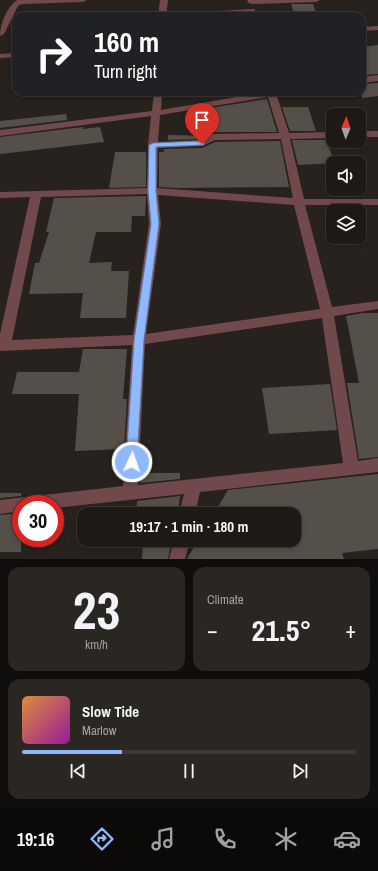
<!DOCTYPE html>
<html lang="en">
<head>
<meta charset="utf-8">
<style>
	body { margin:0; font-family:"Archivo Narrow",sans-serif; background:#2a2723; color:#f1f3f6; height:100vh; display:flex; flex-direction:column; font-size:15px; white-space:nowrap }
	* { box-sizing:border-box; margin:0 }
	p { font-size:13px; color:#a0a1a1 }
	.icon { flex:none; width:22px; height:22px; fill:none; stroke:currentColor; stroke-width:2; stroke-linecap:round; stroke-linejoin:round }
	.map { position:relative; height:559px; overflow:hidden }
	.drawer { display:flex; flex-direction:column; gap:8px; padding:8px; background:#100e0c; flex:1 }
	.drawer>* { flex:none }
	.guide { position:absolute; left:12px; top:12px; width:354px; height:84px; border-radius:12px; box-shadow:0 2px 6px #0003,0 0 0 1px #3b3835; background:#202124; color:#fff; overflow:hidden }
	.needle { width:26px; rotate:2deg }
	.buttons { position:absolute; left:326px; top:108px; display:grid; gap:8px }
	.buttons a { display:grid; place-items:center; width:40px; height:40px; border-radius:8px; background:#1d1a16; box-shadow:0 2px 6px #0003,0 0 0 1px #3b3835; font-size:20px }
	.speed { position:absolute; left:12px; top:495px; display:flex; gap:8px; font-size:20px; font-weight:700; text-align:center }
	.speed>* { display:grid; place-content:center; width:52px; height:52px; border-radius:50%; background:#1d1a16; box-shadow:0 2px 6px #0003,0 0 0 1px #3b3835; line-height:1 }
	.speed .limit { border:6px solid #d22; background:#fff; color:#111 }
	.pin { position:absolute; display:grid; place-items:center; width:34px; height:34px; color:#fff; margin:-41px -17px; border-radius:50% 50% 50% 0; rotate:-45deg; box-shadow:0 0 4px #0007 }
	.pin .icon { rotate:45deg }
	.me { position:absolute; width:44px; margin:-22px; rotate:3deg; stroke-linejoin:round; filter:drop-shadow(0 0 3px #0008) }
	.turn { display:flex; align-items:center; gap:14px; height:84px; padding:0 16px; font-size:18px }
	.turn .icon { width:52px; height:52px; stroke-width:2.5 }
	.turn b { display:block; font-size:28px; line-height:34px }
	.big { font-size:30px; font-weight:700; line-height:1.1 }
	.drawer .widget { flex:1; display:flex; flex-direction:column; justify-content:center; gap:6px; min-width:0; padding:0 14px; border-radius:12px; background:#2a2723 }
	.drawer .dial { align-items:center; gap:0 }
	.dial b { font-size:52px; line-height:1 }
	.song { display:flex; align-items:center; gap:12px }
	.cover { width:48px; height:48px; border-radius:6px; background:linear-gradient(135deg,hsl(30 70% 55%),hsl(300 70% 35%)) }
	.played { height:4px; border-radius:2px; background:linear-gradient(90deg,#90b8fd 30%,#3b3835 30%) }
	.keys { display:flex; justify-content:space-around; direction:ltr }
	.heat { display:flex; justify-content:space-between; align-items:center; font-size:22px; direction:ltr }
	.drawer .tiles { flex:1; display:grid; gap:8px; grid-template-columns:1fr 1fr }
	.widget:last-child { grid-column:span 2 }
	.trip { position:absolute; left:77px; top:507px; width:224px; height:40px; border-radius:12px; background:#1d1a16; box-shadow:0 2px 6px #0003,0 0 0 1px #3b3835; font-weight:700; line-height:40px; text-align:center }
	.menu { display:flex; height:64px; justify-content:space-around; align-items:center; background:#0c0a09; color:#a0a1a1 }
	.menu .icon { width:28px; height:28px }
	.menu .current { color:#90b8fd }
	.menu b { font-size:18px; color:#f1f3f6 }
	.map>svg:first-child { display:block }
</style>
</head>
<body>
<div class="map">
<svg width="378" height="559" viewBox="0 0 378 559">
	<rect width="100%" height="100%" fill="#27221d"/>
	<path fill="#554f4a" d="M291 4H313L317 16H295Z
		M378 45V74L362 75V47Z
		M378 83V96L362 98V84Z
		M267 99 277 132H214L210 108Z
		M282 107H308L316 131H290Z
		M66 114 67 120 0 128V121Z
		M83 127V129L100 127 104 142 0 154V137Z
		M168 135 206 136 200 139 168 140Z
		M292 140H326L335 163 298 165Z
		M280 141 289 187 176 188 159 187V152H164V149L202 148 215 142Z
		M115 152H146V187L109 188Z
		M146 196 145 216H132L131 232H96L89 263 112 262 111 271H129L126 318H80L83 293 29 294 35 263H39L49 232H46L54 198Z
		M363 313H378V457L359 459 347 383H359L346 316Z
		M83 349H127L123 399H127L124 449 75 451 79 394H12L17 372H79Z
		M330 384 337 430 269 434 262 388Z
		M140 473H180V479L140 483Z
		M378 474V549L342 553 344 559H187L198 540H294V514H214L228 490Z
		M0 493H21V496L0 498Z
		M180 496 178 514H136L137 501Z
		M21 513V552H0V515Z
		M143 540H172L168 559H142Z"/>
	<g fill="none" stroke-linecap="round" stroke-linejoin="round">
		<path fill="#72494b" fill-rule="evenodd" d="M17 0H87L83 2 22 4 18 6 4 34 0 36C0 24 7 7 17 0Z
			M160 0H168L166 16H158Z
			M248 0H320L316 2 251 4 247 2Z
			M252 9H255V13L207 16H167L171 14Z
			M378 26V30L362 31V27Z
			M16 53V57L0 58V54Z
			M378 75V81L362 83V77Z
			M154 92H162L161 110 267 92H290L289 94 277 96 289 133 333 132V138L290 139 304 199H378V205H305L332 307 378 301V309L334 316 358 461 378 458V472L200 492 195 514H179L184 494 55 508V504H21V511L0 514V500L123 486 132 345 0 351V334L30 197 0 198V192L147 188 148 145 151 116 0 136V130L152 111ZM268 97 279 133 213 134 200 140 158 142 160 115ZM281 139 293 198 157 188 158 148 202 146 215 140ZM147 194 149 224 133 335 12 340 41 197ZM158 195 294 205 320 309 146 334 161 224ZM322 318 343 463 138 485 145 344Z
			M359 131H378V137H359Z
			M174 540H190L185 559H169Z"/>
	</g>
	<path fill="#90b8fd" stroke="#5e78a4" d="M202 141 204 142V145L156 147V191L159 224 144 340 137 462 136 465 132 467 128 465 126 462 134 340 151 224 148 191 149 145 153 143Z"/>
</svg>
<div class="buttons">
<a><svg class="needle" viewBox="-14 -14 28 28"><path d="M0-13l5 13h-10z" fill="#e53935"/><path d="M0 13l5-13h-10z" fill="#a0a1a1"/></svg></a>
<a><svg class="icon" aria-label="sound" viewBox="0 0 24 24"><path d="M4 9h4l5-4v14l-5-4H4zM17 9q2 3 0 6"/></svg></a>
<a><svg class="icon" aria-label="layers" viewBox="0 0 24 24"><path d="M12 4l9 5-9 5-9-5zM3 14l9 5 9-5"/></svg></a>
</div>
<div class="speed"><div class="limit">30</div></div>
<div class="pin" style="left:202px;top:144px;background:#d93025"><svg class="icon" aria-label="arrive" viewBox="0 0 24 24"><path d="M6 21V4h12l-3 4 3 4H6"/></svg></div>
<svg class="me" style="left:132px;top:462px" viewBox="-20 -20 40 40"><circle r="17" fill="#90b8fd" stroke="#fff" stroke-width="3"/><path d="M0-11L8 9 0 5-8 9z" fill="#fff"/></svg>
<div class="trip">19:17 · 1 min · 180 m</div>
<div class="guide">
<div class="turn"><svg class="icon" aria-label="right" viewBox="0 0 24 24"><path d="M7 20v-9h11M14 6l5 5-5 5"/></svg><div><b>160 m</b>Turn right</div></div>
</div>
</div>
<section class="drawer">
<div class="tiles">
<div class="widget dial"><b>23</b><p>km/h</p></div>
<div class="widget"><p>Climate</p>
<div class="heat"><a>−</a><b class="big">21.5°</b><a>+</a></div>
</div>
<div class="widget">
<div class="song"><i class="cover"></i><div><b>Slow Tide</b><p>Marlow</p></div></div>
<div class="played"></div>
<div class="keys"><svg class="icon" aria-label="previous" viewBox="0 0 24 24"><path d="M18 5L8 12l10 7zM5 5v14"/></svg><svg class="icon" aria-label="pause" viewBox="0 0 24 24"><path d="M8 5v14M16 5v14"/></svg><svg class="icon" aria-label="next" viewBox="0 0 24 24"><path d="M6 5l10 7-10 7zM19 5v14"/></svg></div>
</div>
</div>
</section>
<nav class="menu">
<b>19:16</b>
<svg class="icon current" aria-label="directions" viewBox="0 0 24 24"><path d="M12 3l9 9-9 9-9-9zM9 14v-3h6M13 9l2 2-2 2"/></svg>
<svg class="icon" aria-label="music" viewBox="0 0 24 24"><path d="M9 18V5l10-2v13"/><circle cx="6" cy="18" r="3"/><circle cx="16" cy="16" r="3"/></svg>
<svg class="icon" aria-label="phone" viewBox="0 0 24 24"><path d="M5 4h4l2 5-3 2q2 4 5 5l2-3 5 2v4C11 20 4 13 5 4z"/></svg>
<svg class="icon" aria-label="climate" viewBox="0 0 24 24"><path d="M12 3v18M4 7l16 10M4 17L20 7"/></svg>
<svg class="icon" aria-label="car" viewBox="0 0 24 24"><path d="M5 17H2v-5l4-1 3-4h7l3 4 3 1v5h-3M9 17h6M6 11h13"/><circle cx="7" cy="17" r="2"/><circle cx="17" cy="17" r="2"/></svg>
</nav>
</body>
</html>
